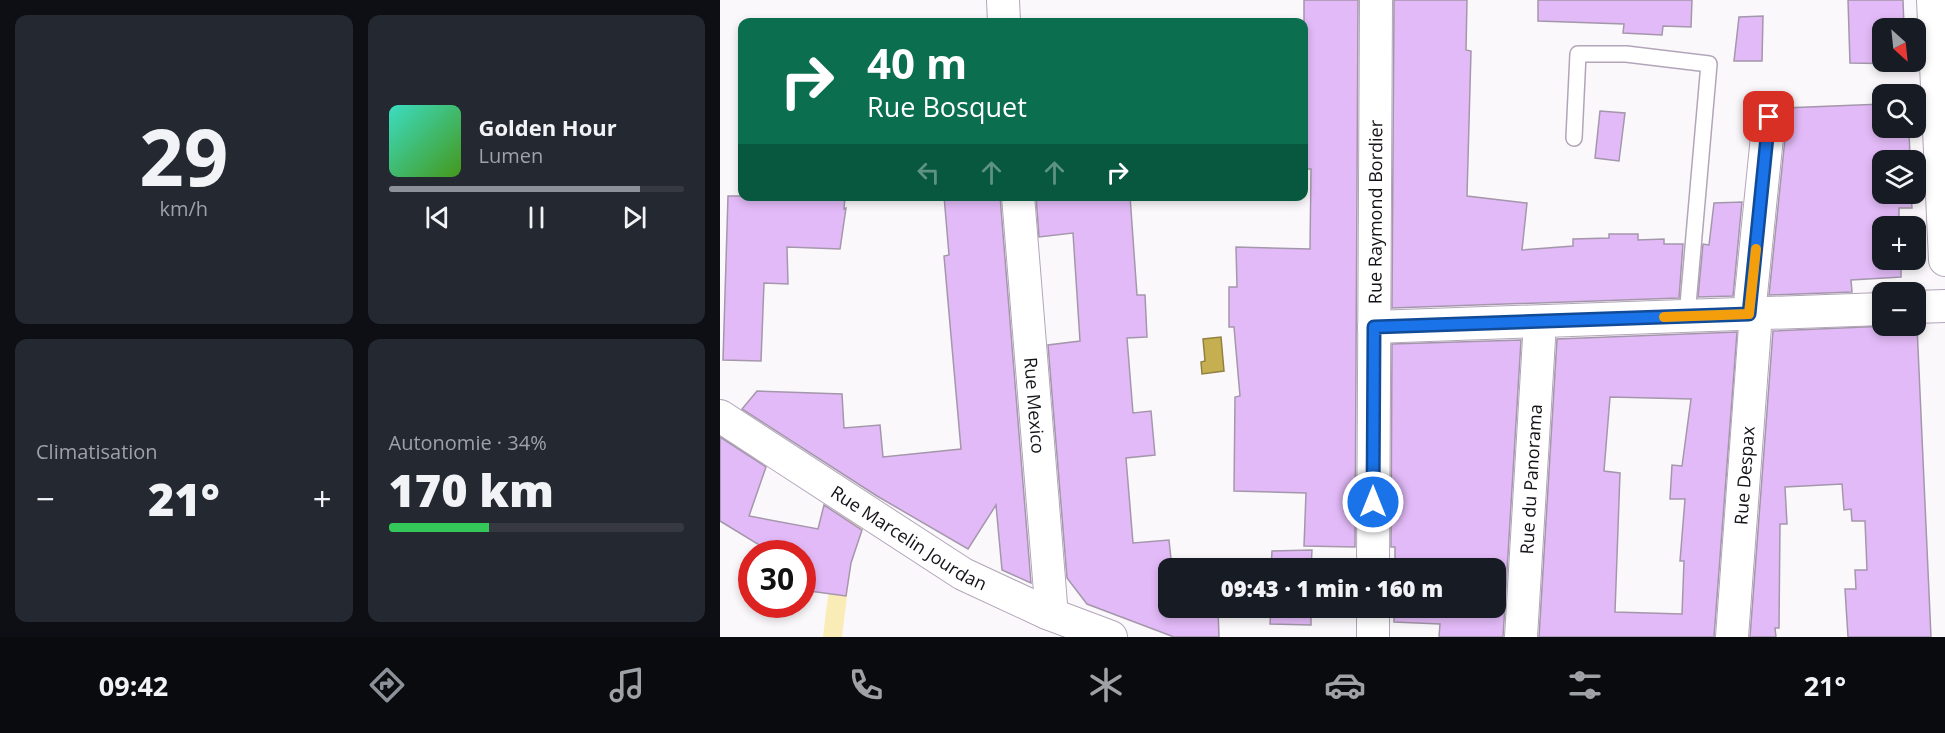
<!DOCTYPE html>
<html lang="fr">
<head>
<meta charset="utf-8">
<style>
	body { margin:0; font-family:"Open Sans",sans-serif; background:#242831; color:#f1f3f6; height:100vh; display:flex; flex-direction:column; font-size:22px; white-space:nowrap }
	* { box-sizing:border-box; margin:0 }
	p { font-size:20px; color:#9ea1a6 }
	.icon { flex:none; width:33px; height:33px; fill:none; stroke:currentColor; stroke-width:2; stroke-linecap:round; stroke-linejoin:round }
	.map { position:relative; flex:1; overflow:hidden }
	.sheet { display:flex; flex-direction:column; gap:15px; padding:15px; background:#0d0f14; width:720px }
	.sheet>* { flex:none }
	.top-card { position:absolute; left:18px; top:18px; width:570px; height:183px; border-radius:12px; box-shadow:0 3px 9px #0003; background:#0b6e4f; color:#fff; overflow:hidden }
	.needle { width:39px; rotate:153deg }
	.fabs { position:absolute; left:1152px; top:18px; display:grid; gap:12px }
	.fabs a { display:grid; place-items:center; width:54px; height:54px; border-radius:12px; background:#171b24; box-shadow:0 3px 9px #0003; font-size:30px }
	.speed { position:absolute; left:18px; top:540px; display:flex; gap:12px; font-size:30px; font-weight:700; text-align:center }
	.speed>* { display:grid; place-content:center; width:78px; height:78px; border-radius:50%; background:#171b24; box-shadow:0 3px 9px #0003; line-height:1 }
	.speed .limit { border:9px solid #d22; background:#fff; color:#111 }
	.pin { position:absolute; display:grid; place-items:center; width:51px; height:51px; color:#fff; margin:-26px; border-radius:12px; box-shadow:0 3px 9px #0006 }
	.me { position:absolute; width:66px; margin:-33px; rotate:0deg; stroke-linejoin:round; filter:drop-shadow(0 0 4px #0008) }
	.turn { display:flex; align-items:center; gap:21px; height:126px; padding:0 30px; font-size:27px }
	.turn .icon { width:78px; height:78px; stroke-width:2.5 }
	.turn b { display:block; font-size:42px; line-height:51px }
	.lanes { display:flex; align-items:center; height:57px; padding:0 30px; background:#0003; justify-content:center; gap:30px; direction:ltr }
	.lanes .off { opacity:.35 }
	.big { font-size:45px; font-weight:800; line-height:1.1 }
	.sheet .tile { flex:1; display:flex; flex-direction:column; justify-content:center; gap:9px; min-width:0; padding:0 21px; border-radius:12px; background:#242831 }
	.sheet .dial { align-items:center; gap:0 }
	.dial b { font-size:78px; line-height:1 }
	.song { display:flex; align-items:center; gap:18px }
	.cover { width:72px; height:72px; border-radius:9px; background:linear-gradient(135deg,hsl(170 70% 55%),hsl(100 70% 35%)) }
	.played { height:6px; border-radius:3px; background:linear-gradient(90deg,#8c9099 85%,#363941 85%) }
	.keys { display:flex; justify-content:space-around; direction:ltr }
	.heat { display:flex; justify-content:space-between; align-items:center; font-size:33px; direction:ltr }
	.charge { height:9px; border-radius:4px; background:linear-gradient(90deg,#34c759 34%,#363941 0) }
	.sheet .tiles { flex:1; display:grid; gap:15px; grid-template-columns:repeat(2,1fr) }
	.trip { position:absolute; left:438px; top:558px; width:348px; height:60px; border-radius:12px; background:#171b24; box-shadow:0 3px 9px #0003; font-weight:800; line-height:60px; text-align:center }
	.tab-bar { display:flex; height:96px; justify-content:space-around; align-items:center; background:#090b0e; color:#9ea1a6 }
	.tab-bar .icon { width:42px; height:42px }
	.tab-bar .active { color:#8c9099 }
	.tab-bar b { font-size:27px; color:#f1f3f6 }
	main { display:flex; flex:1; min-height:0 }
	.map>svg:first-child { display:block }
</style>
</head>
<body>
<main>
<section class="sheet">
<div class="tiles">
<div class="tile dial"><b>29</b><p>km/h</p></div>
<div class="tile">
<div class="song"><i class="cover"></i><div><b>Golden Hour</b><p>Lumen</p></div></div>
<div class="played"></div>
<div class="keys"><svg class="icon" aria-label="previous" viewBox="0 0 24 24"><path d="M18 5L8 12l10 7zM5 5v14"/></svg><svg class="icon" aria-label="pause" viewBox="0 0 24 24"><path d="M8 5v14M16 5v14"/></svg><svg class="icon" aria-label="next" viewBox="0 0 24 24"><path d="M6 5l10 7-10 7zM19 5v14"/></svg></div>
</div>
<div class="tile"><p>Climatisation</p>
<div class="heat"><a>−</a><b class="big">21°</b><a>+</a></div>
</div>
<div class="tile"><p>Autonomie · 34%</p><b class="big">170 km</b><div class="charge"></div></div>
</div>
</section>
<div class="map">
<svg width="1225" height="637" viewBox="0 0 1225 637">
	<rect width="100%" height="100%" fill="#fbf8fc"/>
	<path fill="#faecb6" d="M130 513 145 522 131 563 122 637H103C108 594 113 553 130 513Z"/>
	<path fill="#c6af50" stroke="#918040" stroke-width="1.5" d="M501 337 504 371 482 374 481 362 485 361 483 339Z"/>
	<path fill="#e2baf7" stroke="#a497ab" stroke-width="1.5" fill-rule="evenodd" d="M584 0H638L635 547 584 546 586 493 514 491 515 397 520 396 514 327H509V287H517L516 247 590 249 591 169H584Z
		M674 0H747L746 50 751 51 747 196 807 203 802 250 853 246V239L889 238V234H918V240L944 239V244H963L959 298 672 308Z
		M818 0H972L971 27 943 26 942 35 903 33 904 24 818 21Z
		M1128 0H1183L1184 28H1162V62H1186V64L1130 63Z
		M1043 16 1042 61H1014L1019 17Z
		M1162 104V128H1189L1190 160H1162V194H1191L1192 208H1179V226H1162V260H1181V277L1131 280 1132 292 1049 295 1067 119 1064 108Z
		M880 111 905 113 899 161 875 158Z
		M8 196H125L124 209 126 208 120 249 67 247 68 284 44 283 41 361 3 360Z
		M224 196H280L311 583 282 570 276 505 248 549 157 496 22 409 37 391 122 394 124 428 160 425 163 457 241 449 224 256 229 255Z
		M316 196H410L417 295H425L427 337 407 338 413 413 431 411 435 455 406 458 413 543 449 540 452 568H448V608H498L499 637H454L367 604 347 578 328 345 360 341 353 233 319 237Z
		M1022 202 1013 296 978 297 983 244 989 245 994 203Z
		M1168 326H1197L1211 637H1128L1125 589H1136L1135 570H1147L1145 521H1132L1131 509 1124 510 1122 484 1065 487 1067 524H1060L1059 628H1055L1056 637H1030L1053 331Z
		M1017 332 994 637H819L837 339ZM890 397 971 399 962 466 952 465 950 499H965L960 561H964L962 614 895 612 900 473 884 471Z
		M801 340 783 637H719L720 624 674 622V608H776V568H675V547H671L672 344Z
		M0 437 46 467 29 516 98 529 104 505 142 530 131 563 126 596 82 590V554L49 551 0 521Z
		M592 550 591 568H551L552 551Z
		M551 608H591V625L550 624Z"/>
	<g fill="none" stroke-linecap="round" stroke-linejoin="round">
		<g stroke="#b2a5b9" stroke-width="18">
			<path id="service" d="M854 138 858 54H906L989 64 967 316"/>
		</g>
		<g stroke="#b2a5b9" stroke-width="34">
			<g id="minor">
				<path d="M283 0 284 22"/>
				<path d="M1213 0 1225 260"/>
				<path id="s1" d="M298 196 331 604 327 613"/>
				<path d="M1196 307 1225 306"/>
				<path d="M1029 314 1049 117"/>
				<path d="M654 327 1162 309"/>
				<path id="s2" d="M0 416 243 574 327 613 391 637"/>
				<path id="s3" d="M653 568 656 0"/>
				<path d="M653 637V608"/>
				<path id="s4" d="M801 637 820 322"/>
				<path id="s5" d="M1012 637 1036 313"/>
			</g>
		</g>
		<use href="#service" stroke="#fff" stroke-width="15"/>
		<use href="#minor" stroke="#fff" stroke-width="32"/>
	</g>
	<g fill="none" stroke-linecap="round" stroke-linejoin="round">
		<g stroke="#114b97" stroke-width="15">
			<path id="route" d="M653 502 654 327 1029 314 1049 117"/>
		</g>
		<use href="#route" stroke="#1a73e8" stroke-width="10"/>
		<path stroke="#f59e0b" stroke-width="10" d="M944 317 1029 314 1036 249"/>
	</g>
	<g text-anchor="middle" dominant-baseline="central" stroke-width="4.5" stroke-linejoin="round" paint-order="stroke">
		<g font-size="18" fill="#161219" stroke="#fff">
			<text stroke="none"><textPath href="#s3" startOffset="356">Rue Raymond Bordier</textPath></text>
			<text stroke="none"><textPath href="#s1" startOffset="210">Rue Mexico</textPath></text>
			<text stroke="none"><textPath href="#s5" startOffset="162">Rue Despax</textPath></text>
			<text stroke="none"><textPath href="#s4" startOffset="158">Rue du Panorama</textPath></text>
			<text stroke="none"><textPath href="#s2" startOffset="225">Rue Marcelin Jourdan</textPath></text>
		</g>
	</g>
</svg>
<div class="fabs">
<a><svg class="needle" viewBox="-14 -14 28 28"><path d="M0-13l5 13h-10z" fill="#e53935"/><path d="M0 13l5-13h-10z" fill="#9ea1a6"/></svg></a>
<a><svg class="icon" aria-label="search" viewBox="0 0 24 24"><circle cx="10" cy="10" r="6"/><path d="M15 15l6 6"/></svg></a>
<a><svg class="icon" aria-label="layers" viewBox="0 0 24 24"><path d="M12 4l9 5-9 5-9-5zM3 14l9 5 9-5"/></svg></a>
<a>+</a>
<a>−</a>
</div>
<div class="speed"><div class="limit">30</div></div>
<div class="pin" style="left:1049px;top:117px;background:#d93025"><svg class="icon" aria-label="arrive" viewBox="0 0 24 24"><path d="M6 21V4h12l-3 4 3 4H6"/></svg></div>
<svg class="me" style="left:653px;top:502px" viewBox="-20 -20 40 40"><circle r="17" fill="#1a73e8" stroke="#fff" stroke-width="3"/><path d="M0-11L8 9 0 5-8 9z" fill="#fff"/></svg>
<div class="trip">09:43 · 1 min · 160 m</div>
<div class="top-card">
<div class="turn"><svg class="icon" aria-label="right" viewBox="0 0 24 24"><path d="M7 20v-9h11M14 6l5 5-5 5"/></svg><div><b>40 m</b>Rue Bosquet</div></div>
<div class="lanes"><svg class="icon off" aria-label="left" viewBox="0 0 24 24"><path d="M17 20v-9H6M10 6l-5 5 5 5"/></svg><svg class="icon off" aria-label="ahead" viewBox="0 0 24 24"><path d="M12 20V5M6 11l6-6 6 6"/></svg><svg class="icon off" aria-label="ahead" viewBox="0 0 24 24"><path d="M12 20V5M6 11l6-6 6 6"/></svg><svg class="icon" aria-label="right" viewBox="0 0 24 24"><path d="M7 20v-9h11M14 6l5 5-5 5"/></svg></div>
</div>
</div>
</main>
<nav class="tab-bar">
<b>09:42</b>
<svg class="icon active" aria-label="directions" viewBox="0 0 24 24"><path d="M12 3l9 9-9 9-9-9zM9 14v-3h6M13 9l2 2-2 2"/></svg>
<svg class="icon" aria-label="music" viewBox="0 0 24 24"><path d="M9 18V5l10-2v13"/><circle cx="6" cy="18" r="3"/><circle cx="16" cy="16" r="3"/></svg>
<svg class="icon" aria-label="phone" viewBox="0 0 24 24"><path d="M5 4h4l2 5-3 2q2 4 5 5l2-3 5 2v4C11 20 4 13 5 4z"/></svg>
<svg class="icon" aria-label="climate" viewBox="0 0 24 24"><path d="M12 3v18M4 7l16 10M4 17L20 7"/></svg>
<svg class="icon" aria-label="car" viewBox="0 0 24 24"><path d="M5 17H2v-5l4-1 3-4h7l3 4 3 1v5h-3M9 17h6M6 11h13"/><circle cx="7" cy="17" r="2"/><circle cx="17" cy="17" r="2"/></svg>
<svg class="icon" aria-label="filters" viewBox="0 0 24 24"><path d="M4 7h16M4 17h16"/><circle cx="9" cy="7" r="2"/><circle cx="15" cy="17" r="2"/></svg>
<b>21°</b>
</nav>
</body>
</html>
